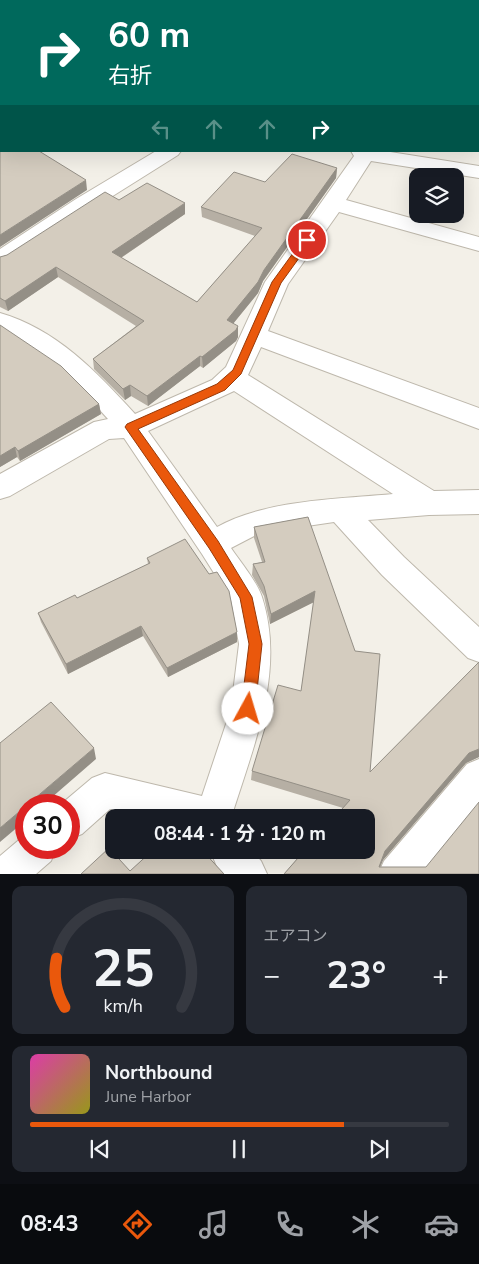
<!DOCTYPE html>
<html lang="ja">
<head>
<meta charset="utf-8">
<style>
	body { margin:0; font-family:"Nunito Sans","Noto Sans JP",sans-serif; background:#242831; color:#f1f3f6; height:100vh; display:flex; flex-direction:column; font-size:19px; white-space:nowrap }
	* { box-sizing:border-box; margin:0 }
	p { font-size:16px; color:#9ea1a6 }
	.icon { flex:none; width:28px; height:28px; fill:none; stroke:currentColor; stroke-width:2; stroke-linecap:round; stroke-linejoin:round }
	.map { position:relative; height:874px; overflow:hidden }
	.drawer { display:flex; flex-direction:column; gap:12px; padding:12px; background:#0d0f14; flex:1 }
	.drawer>* { flex:none }
	.banner { position:absolute; left:0px; top:0px; width:480px; height:152px; box-shadow:0 5px 20px #0002; background:#00695c; color:#fff; overflow:hidden }
	.controls { position:absolute; left:409px; top:168px; display:grid; gap:10px }
	.controls a { display:grid; place-items:center; width:55px; height:55px; border-radius:10px; background:#171b24; box-shadow:0 5px 20px #0002; font-size:25px }
	.speed { position:absolute; left:15px; top:794px; display:flex; gap:10px; font-size:25px; font-weight:700; text-align:center }
	.speed>* { display:grid; place-content:center; width:65px; height:65px; border-radius:50%; background:#171b24; box-shadow:0 5px 20px #0002; line-height:1 }
	.speed .limit { border:8px solid #d22; background:#fff; color:#111 }
	.pin { position:absolute; display:grid; place-items:center; width:42px; height:42px; color:#fff; margin:-21px; border:2px solid #fff; border-radius:50%; box-shadow:0 1px 5px #0007 }
	.me { position:absolute; width:55px; margin:-28px; rotate:6deg; stroke-linejoin:round; filter:drop-shadow(0 0 4px #0008) }
	.turn { display:flex; align-items:center; gap:18px; height:105px; padding:0 25px; font-size:22px }
	.turn .icon { width:65px; height:65px; stroke-width:2.5 }
	.turn b { display:block; font-size:35px; line-height:42px }
	.lanes { display:flex; align-items:center; height:48px; padding:0 25px; background:#0003; justify-content:center; gap:25px; direction:ltr }
	.lanes .off { opacity:.35 }
	.big { font-size:38px; font-weight:700; line-height:1.1 }
	.drawer .tile { flex:1; display:flex; flex-direction:column; justify-content:center; gap:8px; min-width:0; padding:0 18px; border-radius:10px; background:#242831 }
	.drawer .dial { align-items:center; gap:0 }
	.dial svg { height:130px; overflow:visible; fill:none; stroke:#363941; stroke-width:7; stroke-linecap:round; text-anchor:middle }
	.dial text { fill:#f1f3f6; stroke:none }
	.song { display:flex; align-items:center; gap:15px }
	.cover { width:60px; height:60px; border-radius:8px; background:linear-gradient(135deg,hsl(320 70% 55%),hsl(60 70% 35%)) }
	.played { height:5px; border-radius:2px; background:linear-gradient(90deg,#ea580c 75%,#363941 75%) }
	.keys { display:flex; justify-content:space-around; direction:ltr }
	.heat { display:flex; justify-content:space-between; align-items:center; font-size:28px; direction:ltr }
	.drawer .tiles { flex:1; display:grid; gap:12px; grid-template-columns:1fr 1fr }
	.tile:last-child { grid-column:span 2 }
	.trip { position:absolute; left:105px; top:809px; width:270px; height:50px; border-radius:10px; background:#171b24; box-shadow:0 5px 20px #0002; font-weight:700; line-height:50px; text-align:center }
	.dock { display:flex; height:80px; justify-content:space-around; align-items:center; background:#090b0e; color:#9ea1a6 }
	.dock .icon { width:35px; height:35px }
	.dock .selected { color:#ea580c }
	.dock b { font-size:22px; color:#f1f3f6 }
	.map>svg:first-child { display:block }
</style>
</head>
<body>
<div class="map">
<svg width="479" height="874" viewBox="0 0 479 874">
	<rect width="100%" height="100%" fill="#f3f0e8"/>
	<g fill="none" stroke-linecap="round" stroke-linejoin="round">
		<g stroke="#beb8ac" stroke-width="2">
			<path id="minor" d="M194 0H215L216 1H195Z
				M461 0H479V2L462 1Z
				M1 44V56L0 57V45Z
				M156 151H181L178 155 92 209 8 264 0 267V249L76 199Z
				M351 151H384L479 166V178L371 161 346 200 479 237V251L339 212 288 284 268 331 479 408V429L261 347 248 375 434 491 479 490V514L429 515 368 520 404 557 479 627V662L468 658 382 575 334 522 260 533 231 548C241 563 256 580 262 597 286 671 253 747 231 818H145L110 809 82 834 69 839V805H60L92 778 105 773 202 796 231 709 239 644 231 600 202 554 124 438 109 439 10 496 0 499V474L94 422 108 419C76 383 43 351 0 332V313C56 329 97 372 135 414L212 380 226 367 265 282 354 156ZM234 391 393 494C338 499 265 500 217 527L148 431Z
				M479 759V803L421 874H378L384 861 467 764Z
				M26 834V848H56L51 861 36 874H0V856Z
				M210 850H251L261 861 267 874H222L218 869Z"/>
		</g>
		<use href="#minor" fill="#fff" fill-rule="evenodd"/>
	</g>
	<path fill="#b6afa4" d="M337 168 336 178 263 281 258 293 233 324 238 337 236 341 203 368 200 366 148 406 131 396 125 400 94 369 93 359 136 326 58 277 8 311 0 307V257L7 255 119 200 185 214 121 258 197 302 255 236 202 217 201 207 265 182Z
		M0 325 99 404 101 414 20 461 17 457 0 467Z
		M308 517 370 772 479 662V757L466 763 383 860 380 867 479 874H284L343 808 251 780 252 771 301 691 314 602 270 624 264 596 252 575 253 564 262 562 254 538V527Z
		M147 558 237 642 168 677 143 636 68 674 41 622 38 613 77 598 148 564Z"/>
	<path fill="#948f86" d="M148 0H168L165 1H145Z
		M337 168 336 178 263 281 258 293 227 331V320L264 270Z
		M86 180 87 190 0 247V235Z
		M185 203V214L113 263 112 252Z
		M56 267 58 277 8 311 5 301Z
		M238 326V337L236 341 203 368 202 357Z
		M200 356V366L148 406 147 396Z
		M130 385 131 396 125 400 123 389Z
		M99 404 101 414 20 461 18 451Z
		M15 447 17 457 0 467V456Z
		M315 591 314 602 270 624 271 614Z
		M141 626 143 636 68 674 66 664Z
		M237 632V642L168 677 167 668Z
		M94 748 96 759 43 805H27Z
		M479 749V757L466 763 383 860 377 874 385 851 469 753Z
		M26 806V820L0 842V828Z"/>
	<path fill="#d4ccbf" stroke="#948f86" d="M71 0H148L145 1H68Z
		M1 64V151H39L86 180 0 235V65Z
		M292 154 337 168 264 270 258 282 227 320 238 326 236 330 202 357 200 356 147 396 130 385 123 389 93 359 144 321 56 267 5 301 0 298V257L7 255 105 192 119 200 147 183 185 203 112 252 197 302 262 228 201 207 234 172 265 182Z
		M0 325 61 366 99 404 18 451 15 447 0 456Z
		M308 517 355 651 380 654 370 772 479 662V749L469 753 385 851 379 867H426L479 802V874H284L305 850H366V818H334L350 800 252 771 278 685 301 691 315 591 271 614 264 586 253 564 265 562 254 527Z
		M185 539 209 574 217 572 229 591 237 632 167 668 141 626 66 664 38 613 75 595 77 598 150 563 147 558Z
		M51 702 94 748 27 805H26V806L0 828V743Z
		M109 848 130 871 153 850H202L224 874H81Z"/>
	<path fill="#ea580c" stroke="#983908" d="M307 237 312 240 281 283 241 374 225 390 138 429 218 541 252 597 262 644 255 709 253 714 248 716 243 714 241 709 249 644 240 598 209 548 125 427 127 424 217 384 233 370 272 282 304 238Z"/>
</svg>
<div class="controls">
<a><svg class="icon" aria-label="layers" viewBox="0 0 24 24"><path d="M12 4l9 5-9 5-9-5zM3 14l9 5 9-5"/></svg></a>
</div>
<div class="speed"><div class="limit">30</div></div>
<div class="pin" style="left:307px;top:240px;background:#d93025"><svg class="icon" aria-label="arrive" viewBox="0 0 24 24"><path d="M6 21V4h12l-3 4 3 4H6"/></svg></div>
<svg class="me" style="left:248px;top:709px" viewBox="-20 -20 40 40"><circle r="19" fill="#fff"/><path d="M0-13L10 11 0 6-10 11z" fill="#ea580c"/></svg>
<div class="trip">08:44 · 1 分 · 120 m</div>
<div class="banner">
<div class="turn"><svg class="icon" aria-label="right" viewBox="0 0 24 24"><path d="M7 20v-9h11M14 6l5 5-5 5"/></svg><div><b>60 m</b>右折</div></div>
<div class="lanes"><svg class="icon off" aria-label="left" viewBox="0 0 24 24"><path d="M17 20v-9H6M10 6l-5 5 5 5"/></svg><svg class="icon off" aria-label="ahead" viewBox="0 0 24 24"><path d="M12 20V5M6 11l6-6 6 6"/></svg><svg class="icon off" aria-label="ahead" viewBox="0 0 24 24"><path d="M12 20V5M6 11l6-6 6 6"/></svg><svg class="icon" aria-label="right" viewBox="0 0 24 24"><path d="M7 20v-9h11M14 6l5 5-5 5"/></svg></div>
</div>
</div>
<section class="drawer">
<div class="tiles">
<div class="tile dial"><svg viewBox="0 0 100 80">
<path d="M14 69A42 42 0 1 1 86 69"/>
<path d="M14 69A42 42 0 0 1 9 39" stroke="#ea580c"/>
<text x="50" y="56" font-size="32" font-weight="700">25</text>
<text x="50" y="72" font-size="11">km/h</text>
</svg></div>
<div class="tile"><p>エアコン</p>
<div class="heat"><a>−</a><b class="big">23°</b><a>+</a></div>
</div>
<div class="tile">
<div class="song"><i class="cover"></i><div><b>Northbound</b><p>June Harbor</p></div></div>
<div class="played"></div>
<div class="keys"><svg class="icon" aria-label="previous" viewBox="0 0 24 24"><path d="M18 5L8 12l10 7zM5 5v14"/></svg><svg class="icon" aria-label="pause" viewBox="0 0 24 24"><path d="M8 5v14M16 5v14"/></svg><svg class="icon" aria-label="next" viewBox="0 0 24 24"><path d="M6 5l10 7-10 7zM19 5v14"/></svg></div>
</div>
</div>
</section>
<nav class="dock">
<b>08:43</b>
<svg class="icon selected" aria-label="directions" viewBox="0 0 24 24"><path d="M12 3l9 9-9 9-9-9zM9 14v-3h6M13 9l2 2-2 2"/></svg>
<svg class="icon" aria-label="music" viewBox="0 0 24 24"><path d="M9 18V5l10-2v13"/><circle cx="6" cy="18" r="3"/><circle cx="16" cy="16" r="3"/></svg>
<svg class="icon" aria-label="phone" viewBox="0 0 24 24"><path d="M5 4h4l2 5-3 2q2 4 5 5l2-3 5 2v4C11 20 4 13 5 4z"/></svg>
<svg class="icon" aria-label="climate" viewBox="0 0 24 24"><path d="M12 3v18M4 7l16 10M4 17L20 7"/></svg>
<svg class="icon" aria-label="car" viewBox="0 0 24 24"><path d="M5 17H2v-5l4-1 3-4h7l3 4 3 1v5h-3M9 17h6M6 11h13"/><circle cx="7" cy="17" r="2"/><circle cx="17" cy="17" r="2"/></svg>
</nav>
</body>
</html>
